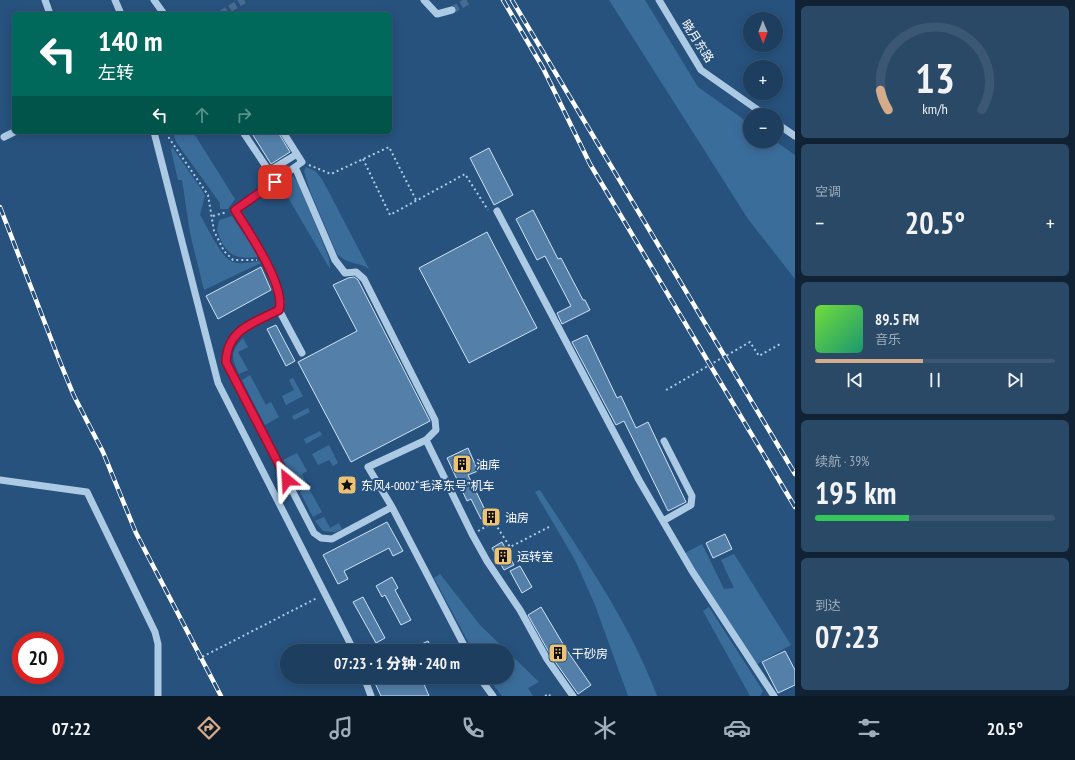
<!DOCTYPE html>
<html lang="zh">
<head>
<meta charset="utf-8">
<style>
	body { margin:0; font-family:"PT Sans Narrow","Noto Sans SC",sans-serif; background:#2a4967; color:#f1f3f6; height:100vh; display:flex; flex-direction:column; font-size:15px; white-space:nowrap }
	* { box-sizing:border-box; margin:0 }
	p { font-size:13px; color:#a0aebc }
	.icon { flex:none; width:22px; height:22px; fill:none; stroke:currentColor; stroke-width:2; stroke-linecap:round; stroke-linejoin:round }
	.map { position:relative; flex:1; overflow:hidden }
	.side { display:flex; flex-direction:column; gap:6px; padding:6px; background:#102234; width:280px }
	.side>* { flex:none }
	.guide { position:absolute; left:12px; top:12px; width:380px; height:122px; border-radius:6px; box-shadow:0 2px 10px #0003,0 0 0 1px #3b5773; background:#00695c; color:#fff; overflow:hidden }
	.needle { width:26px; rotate:179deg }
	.tools { position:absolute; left:743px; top:12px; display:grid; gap:8px }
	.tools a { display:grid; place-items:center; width:40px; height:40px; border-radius:50%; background:#1d3e5e; box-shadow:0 2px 10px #0003,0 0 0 1px #3b5773; font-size:20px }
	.speed { position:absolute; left:12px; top:632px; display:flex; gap:8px; font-size:20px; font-weight:700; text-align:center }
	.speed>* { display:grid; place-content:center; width:52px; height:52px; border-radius:50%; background:#1d3e5e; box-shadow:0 2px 10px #0003,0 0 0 1px #3b5773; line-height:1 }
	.speed .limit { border:6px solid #d22; background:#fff; color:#111 }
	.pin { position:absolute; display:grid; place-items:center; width:34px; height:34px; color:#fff; margin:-17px; border-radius:8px; box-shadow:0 2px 6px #0006 }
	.me { position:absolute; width:44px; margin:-22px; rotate:333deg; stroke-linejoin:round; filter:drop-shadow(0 0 3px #0008) }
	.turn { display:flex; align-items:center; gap:14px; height:84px; padding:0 20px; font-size:18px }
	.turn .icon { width:52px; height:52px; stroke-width:2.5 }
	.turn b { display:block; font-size:28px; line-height:34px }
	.lanes { display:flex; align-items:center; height:38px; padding:0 20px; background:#0003; justify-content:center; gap:20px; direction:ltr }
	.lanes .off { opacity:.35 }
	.big { font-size:30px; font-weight:800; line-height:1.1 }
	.side .widget { flex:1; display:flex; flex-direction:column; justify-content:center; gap:6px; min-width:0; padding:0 14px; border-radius:6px; background:#2a4967 }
	.side .dial { align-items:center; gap:0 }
	.dial svg { height:104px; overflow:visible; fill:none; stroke:#3b5773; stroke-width:7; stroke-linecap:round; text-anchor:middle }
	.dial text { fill:#f1f3f6; stroke:none }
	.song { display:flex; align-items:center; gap:12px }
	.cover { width:48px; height:48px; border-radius:6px; background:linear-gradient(135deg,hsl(100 70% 55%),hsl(160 70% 35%)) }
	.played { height:4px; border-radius:2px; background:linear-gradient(90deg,#d6ab8b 45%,#3b5773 45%) }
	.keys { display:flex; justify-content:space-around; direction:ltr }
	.heat { display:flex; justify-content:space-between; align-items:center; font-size:22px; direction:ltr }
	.charge { height:6px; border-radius:3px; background:linear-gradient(90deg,#34c759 39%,#3b5773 0) }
	.trip { position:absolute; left:280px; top:644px; width:234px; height:40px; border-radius:20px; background:#1d3e5e; box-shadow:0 2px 10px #0003,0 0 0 1px #3b5773; font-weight:800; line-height:40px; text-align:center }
	.tab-bar { display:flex; height:64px; justify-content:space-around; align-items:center; background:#0c1926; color:#a0aebc }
	.tab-bar .icon { width:28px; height:28px }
	.tab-bar .on { color:#d6ab8b }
	.tab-bar b { font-size:18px; color:#f1f3f6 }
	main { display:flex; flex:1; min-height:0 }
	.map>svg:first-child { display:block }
</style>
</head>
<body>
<main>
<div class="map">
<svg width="795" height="696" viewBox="0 0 795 696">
	<rect width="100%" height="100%" fill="#27527e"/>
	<path fill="#3b6d9b" d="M609 0H645L698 87 750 124V141H775L795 155V279L748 219Z
		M173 132H193L235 199 228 209H220V203L176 142Z
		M172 147 202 190 205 196 200 215C207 226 219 253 229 260 237 266 251 262 260 261L261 263 204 290 190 233 182 180H178L171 150Z
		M306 167 315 171 322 179 369 269C357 261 348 265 337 254L310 191 304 171Z
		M293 176 298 182 329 258 330 269 280 184Z
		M232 216 259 257C233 260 225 254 217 230L219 220Z
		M243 338 248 347 238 352 248 370 239 374C231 357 230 352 243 338Z
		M250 375 266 405 271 402 279 417 265 425 242 380Z
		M293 378 303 396 286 405 282 396 294 390 289 380Z
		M308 408 310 412 294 420 292 416Z
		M320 431 322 435 306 444 304 439Z
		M329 445 338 463 333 466 329 460 318 465 312 454Z
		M297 453 307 471 302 474 306 483 298 488 283 460Z
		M308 487 322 512 313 517 300 492Z
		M540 490C583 557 629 621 657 696H628L595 605 575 560 535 492Z
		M324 517 330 528 339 523 342 529 335 532 323 531 315 521Z
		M702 544 724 589 734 588 721 560 734 554 791 645 757 664 714 604 685 553Z
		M440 574 480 625 539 682 528 688 533 696H502L487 677H507V651H473L434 578Z
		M709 607 763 691 760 696H750L703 611Z"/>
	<path fill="#537fa9" stroke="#d0e3f4" d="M251 132H278L290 152 271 164Z
		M489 148 513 195 494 205 470 158Z
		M533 210 558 259 561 258 583 300H585L590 310 562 324 557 313 571 306 545 256 537 260 516 219Z
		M487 232 537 328 469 363 419 268Z
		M261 267 271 290 218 319 206 296Z
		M354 277 358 280 430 421 351 462 298 362 357 331 333 285 348 278Z
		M276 325 295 361 286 366 267 329Z
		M587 335 617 398 621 396 636 428 648 422 686 502 668 511 624 421 616 425 572 342Z
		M468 448 478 471 468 475 487 514 496 510 499 517 487 523 484 518 481 519 471 499 467 501 447 458Z
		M387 522 403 551 393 556 389 548 344 571 348 579 338 584 323 555Z
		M725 534 732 549 713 558 706 543Z
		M502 542 514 565 504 570 492 548Z
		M520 566 532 587 522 593 510 571Z
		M392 577 398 588 395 590 411 620 401 625 385 595 382 597 376 586Z
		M363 597 385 638 376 643 353 602Z
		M541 607 566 649 591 685 578 694 551 656 528 615Z
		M428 641 433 651H407Z
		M785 651 795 670V685L778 693 762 662Z
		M377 677H421L429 696H381L373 679Z"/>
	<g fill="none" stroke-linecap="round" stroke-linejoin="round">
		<path stroke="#476c91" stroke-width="7" stroke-dasharray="7 3.5" stroke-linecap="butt" d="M452 10 470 0
			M221 14 244 0"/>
		<path stroke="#adcae5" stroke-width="2" stroke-dasharray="2 3" stroke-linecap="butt" d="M168 132 169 138 208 195 214 231 224 251 233 260H257
			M363 159 390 215 465 174 488 210
			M309 165 331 174 389 147 416 200
			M213 216 227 212
			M666 390 750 342 759 356 780 344
			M478 531 494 522 510 547 549 527
			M198 659 317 598
			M545 696 549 694 550 696"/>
		<path stroke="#adcae5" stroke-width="7" d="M45 0 50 14
			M115 0 121 14
			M154 0 164 14
			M424 0 437 14 452 10
			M659 0 701 70 765 115
			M776 123 795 136
			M154 132 218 383 354 651
			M243 132 269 171 297 154
			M283 132 302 162 235 210 265 258 281 302 279 310C254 323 227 329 226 362L314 533 321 538 332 539 392 507 467 651
			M4 137 14 132
			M295 167 335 260 345 273 356 272 364 279 435 420 436 430 426 440 368 467 392 507
			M497 211 639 480 692 571 774 696
			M279 310 302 353
			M426 440 472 534 487 561 520 610 547 659 573 696
			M0 480 87 492 155 632 158 644V696
			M663 521 691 505 692 496 664 441
			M364 677 371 696
			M479 677 493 696"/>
		<g stroke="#fff" stroke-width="4.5">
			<path id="rail" d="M503 0 543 68 590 164 795 507
				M512 0 795 474
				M0 207 60 362 74 396 103 452 136 533 221 696"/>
		</g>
		<use href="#rail" stroke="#27527e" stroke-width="3" stroke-dasharray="9" stroke-linecap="butt"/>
	</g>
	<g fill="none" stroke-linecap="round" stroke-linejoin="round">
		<g stroke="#92132f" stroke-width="10">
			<path id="route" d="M275 182 235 210C248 231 286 286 279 310 254 323 227 329 226 362L287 480"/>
		</g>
		<use href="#route" stroke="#e11d48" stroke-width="7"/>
	</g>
	<defs>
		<g id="building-square" transform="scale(1)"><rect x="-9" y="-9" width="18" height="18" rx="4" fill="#edc273" stroke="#27527e"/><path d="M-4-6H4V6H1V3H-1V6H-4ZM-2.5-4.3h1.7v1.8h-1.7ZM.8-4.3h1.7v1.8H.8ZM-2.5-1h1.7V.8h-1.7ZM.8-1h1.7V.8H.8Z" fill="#111"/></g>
		<g id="sight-square" transform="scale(1)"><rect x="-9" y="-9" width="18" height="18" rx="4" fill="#edc273" stroke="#27527e"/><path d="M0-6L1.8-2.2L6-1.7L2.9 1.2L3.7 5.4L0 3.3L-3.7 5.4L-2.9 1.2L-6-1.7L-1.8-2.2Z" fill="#111"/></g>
	</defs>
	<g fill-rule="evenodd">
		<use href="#building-square" x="462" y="464"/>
		<use href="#sight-square" x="347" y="485"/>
		<use href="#building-square" x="491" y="517"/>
		<use href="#building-square" x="503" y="556"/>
		<use href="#building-square" x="558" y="653"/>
	</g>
	<g text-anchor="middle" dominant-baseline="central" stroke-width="4" stroke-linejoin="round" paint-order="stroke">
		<g font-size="12" fill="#fff" stroke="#27527e">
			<text transform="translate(698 41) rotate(57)">晓月东路</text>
		</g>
		<g font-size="12" fill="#fff" stroke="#27527e" text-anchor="start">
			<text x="476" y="464">油库</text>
			<text x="361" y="485">东风4-0002“毛泽东号”机车</text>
			<text x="505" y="517">油房</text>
			<text x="517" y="556">运转室</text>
			<text x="572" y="653">干砂房</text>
		</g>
	</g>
</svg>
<div class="tools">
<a><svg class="needle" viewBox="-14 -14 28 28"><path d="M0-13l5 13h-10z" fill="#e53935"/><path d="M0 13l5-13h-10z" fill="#a0aebc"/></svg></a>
<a>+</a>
<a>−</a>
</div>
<div class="speed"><div class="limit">20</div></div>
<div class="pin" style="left:275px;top:182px;background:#d93025"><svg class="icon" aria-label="arrive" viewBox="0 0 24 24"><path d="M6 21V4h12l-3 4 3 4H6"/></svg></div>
<svg class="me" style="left:287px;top:480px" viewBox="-20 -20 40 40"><path d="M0-17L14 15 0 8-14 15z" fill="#e11d48" stroke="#fff" stroke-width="4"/></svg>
<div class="trip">07:23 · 1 分钟 · 240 m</div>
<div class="guide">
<div class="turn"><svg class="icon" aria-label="left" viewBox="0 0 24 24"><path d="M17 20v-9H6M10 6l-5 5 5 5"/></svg><div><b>140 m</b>左转</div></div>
<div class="lanes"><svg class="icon" aria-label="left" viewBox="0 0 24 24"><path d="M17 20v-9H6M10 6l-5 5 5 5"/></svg><svg class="icon off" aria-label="ahead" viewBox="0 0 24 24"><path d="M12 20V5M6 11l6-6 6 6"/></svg><svg class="icon off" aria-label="right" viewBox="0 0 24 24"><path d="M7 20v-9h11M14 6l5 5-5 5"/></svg></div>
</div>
</div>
<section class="side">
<div class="widget dial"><svg viewBox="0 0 100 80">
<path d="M14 69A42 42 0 1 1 86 69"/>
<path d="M14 69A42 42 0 0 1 8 54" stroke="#d6ab8b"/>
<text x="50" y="56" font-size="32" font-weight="700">13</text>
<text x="50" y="72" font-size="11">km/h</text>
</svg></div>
<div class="widget"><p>空调</p>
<div class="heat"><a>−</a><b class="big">20.5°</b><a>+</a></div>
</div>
<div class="widget">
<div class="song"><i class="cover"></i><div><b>89.5 FM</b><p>音乐</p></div></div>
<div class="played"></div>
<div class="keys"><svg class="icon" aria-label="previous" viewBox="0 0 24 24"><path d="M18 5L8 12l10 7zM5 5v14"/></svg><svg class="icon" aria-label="pause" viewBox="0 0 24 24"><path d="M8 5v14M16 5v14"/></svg><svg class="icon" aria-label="next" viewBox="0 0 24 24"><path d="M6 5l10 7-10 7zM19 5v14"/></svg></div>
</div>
<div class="widget"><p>续航 · 39%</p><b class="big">195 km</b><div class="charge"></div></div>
<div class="widget"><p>到达</p><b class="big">07:23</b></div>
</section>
</main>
<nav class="tab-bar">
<b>07:22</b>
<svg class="icon on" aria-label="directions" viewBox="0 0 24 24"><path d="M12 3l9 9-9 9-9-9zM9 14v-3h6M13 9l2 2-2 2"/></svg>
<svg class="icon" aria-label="music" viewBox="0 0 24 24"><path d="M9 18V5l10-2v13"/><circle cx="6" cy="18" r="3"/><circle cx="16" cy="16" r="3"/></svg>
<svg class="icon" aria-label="phone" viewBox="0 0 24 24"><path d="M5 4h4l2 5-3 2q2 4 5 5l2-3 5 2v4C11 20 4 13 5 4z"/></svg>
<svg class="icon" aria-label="climate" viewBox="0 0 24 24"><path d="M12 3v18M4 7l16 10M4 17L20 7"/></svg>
<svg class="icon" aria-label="car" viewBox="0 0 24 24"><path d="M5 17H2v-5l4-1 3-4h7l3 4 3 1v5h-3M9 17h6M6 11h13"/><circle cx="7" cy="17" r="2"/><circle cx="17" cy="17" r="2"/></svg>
<svg class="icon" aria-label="filters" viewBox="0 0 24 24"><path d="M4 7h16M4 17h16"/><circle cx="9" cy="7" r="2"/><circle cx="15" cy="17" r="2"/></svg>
<b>20.5°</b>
</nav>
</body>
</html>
